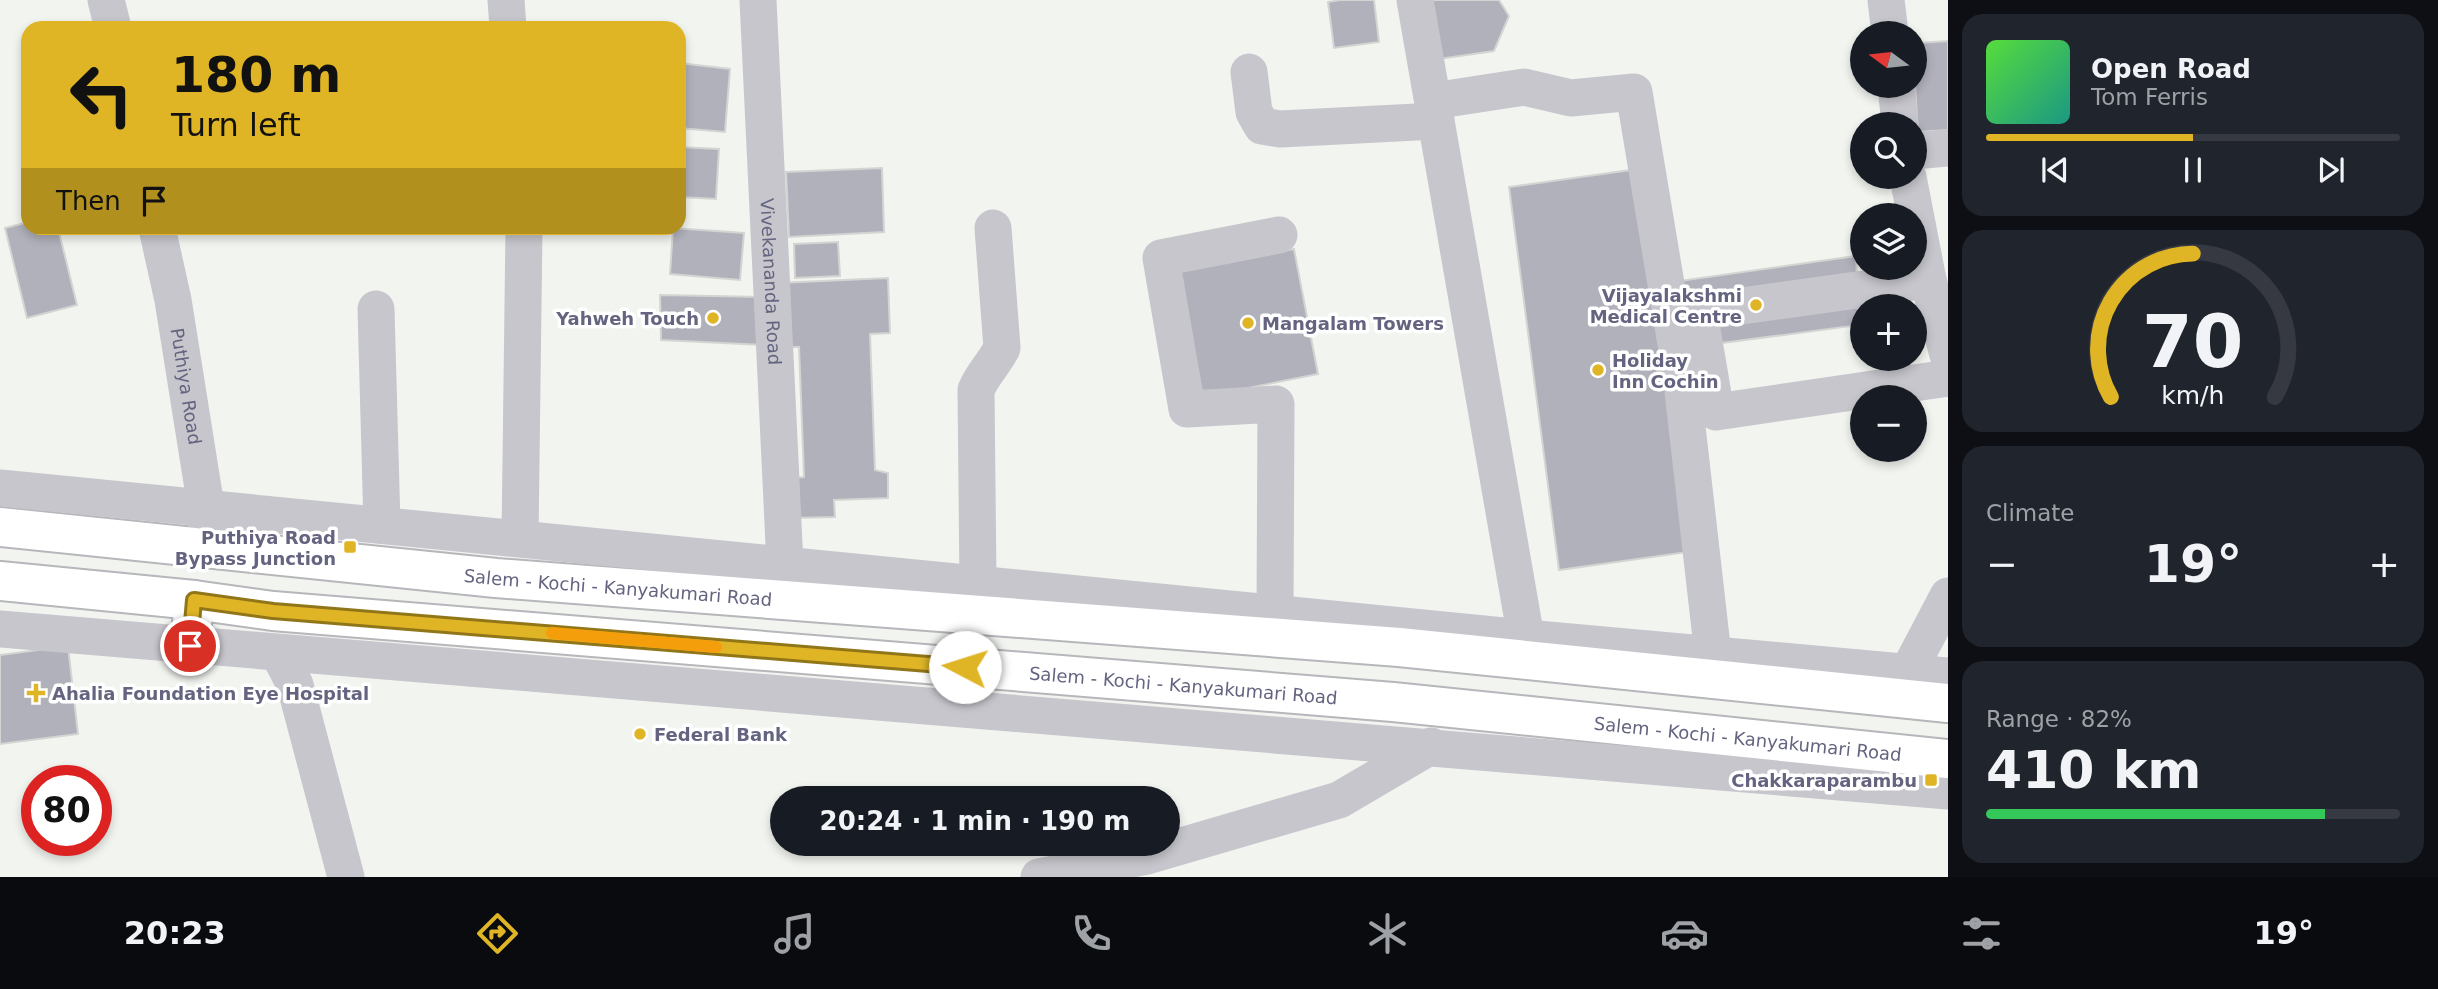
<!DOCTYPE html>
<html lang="en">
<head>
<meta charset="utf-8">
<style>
	body { margin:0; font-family:"DejaVu Sans",sans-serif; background:#20242c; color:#f1f3f6; height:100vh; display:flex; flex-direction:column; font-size:26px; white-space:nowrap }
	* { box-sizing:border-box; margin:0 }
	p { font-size:23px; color:#9ea1a6 }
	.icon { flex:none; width:38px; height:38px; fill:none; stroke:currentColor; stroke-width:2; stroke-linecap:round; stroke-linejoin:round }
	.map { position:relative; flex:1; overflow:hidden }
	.drawer { display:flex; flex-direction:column; gap:14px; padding:14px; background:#0d0f14; width:490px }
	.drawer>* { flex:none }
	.hud { position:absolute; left:21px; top:21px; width:665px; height:214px; border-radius:21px; box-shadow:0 4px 10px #0003; background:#dfb526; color:#111; overflow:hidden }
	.needle { width:46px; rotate:285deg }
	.fabs { position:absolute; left:1850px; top:21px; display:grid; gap:14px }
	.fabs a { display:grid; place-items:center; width:77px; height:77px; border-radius:50%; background:#171b24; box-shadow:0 4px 10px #0003; font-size:35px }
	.speed { position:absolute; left:21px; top:765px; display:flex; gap:14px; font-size:35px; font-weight:700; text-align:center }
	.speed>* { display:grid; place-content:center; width:91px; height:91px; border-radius:50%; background:#171b24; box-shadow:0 4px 10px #0003; line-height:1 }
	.speed .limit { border:10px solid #d22; background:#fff; color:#111 }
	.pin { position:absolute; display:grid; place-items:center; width:60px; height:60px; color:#fff; margin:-30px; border:4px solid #fff; border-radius:50%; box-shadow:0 2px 7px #0007 }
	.me { position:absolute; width:77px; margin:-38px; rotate:275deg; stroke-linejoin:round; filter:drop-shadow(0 0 5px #0008) }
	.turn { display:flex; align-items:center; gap:24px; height:147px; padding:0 35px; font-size:32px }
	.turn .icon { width:91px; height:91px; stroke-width:2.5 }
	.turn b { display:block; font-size:49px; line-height:60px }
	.then { display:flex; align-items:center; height:66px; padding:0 35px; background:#0003; gap:14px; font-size:26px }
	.big { font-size:52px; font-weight:800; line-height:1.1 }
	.drawer .widget { flex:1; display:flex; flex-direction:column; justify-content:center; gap:10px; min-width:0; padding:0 24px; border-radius:21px; background:#20242c }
	.drawer .dial { align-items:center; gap:0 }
	.dial svg { height:182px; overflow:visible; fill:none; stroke:#363941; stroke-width:7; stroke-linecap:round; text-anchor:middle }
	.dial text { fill:#f1f3f6; stroke:none }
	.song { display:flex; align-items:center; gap:21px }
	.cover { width:84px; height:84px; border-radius:10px; background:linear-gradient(135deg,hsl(110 70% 55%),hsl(170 70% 35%)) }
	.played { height:7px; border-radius:4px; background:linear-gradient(90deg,#dfb526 50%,#363941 50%) }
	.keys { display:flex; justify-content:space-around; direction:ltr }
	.heat { display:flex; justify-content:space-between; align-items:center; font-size:38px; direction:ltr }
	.charge { height:10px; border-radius:5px; background:linear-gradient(90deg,#34c759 82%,#363941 0) }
	.trip { position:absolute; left:770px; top:786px; width:410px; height:70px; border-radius:35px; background:#171b24; box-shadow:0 4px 10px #0003; font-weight:800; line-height:70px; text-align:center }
	.menu { display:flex; height:112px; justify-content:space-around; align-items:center; background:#090b0e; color:#9ea1a6 }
	.menu .icon { width:49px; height:49px }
	.menu .on { color:#dfb526 }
	.menu b { font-size:32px; color:#f1f3f6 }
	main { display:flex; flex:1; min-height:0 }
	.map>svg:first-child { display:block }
</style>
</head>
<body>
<main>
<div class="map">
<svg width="1948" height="877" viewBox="0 0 1948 877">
	<rect width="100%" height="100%" fill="#f2f4f0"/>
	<path fill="#b1b1bc" stroke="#d4d5d3" stroke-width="2" d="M1340 0H1374L1379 42 1334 48 1328 2Z
		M1421 0H1499L1509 16 1494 51 1439 59Z
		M1948 41V130L1918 132 1914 70 1920 67 1918 43Z
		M679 63 730 69 725 132 679 128Z
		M679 147 719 149 716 199 679 197Z
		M882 168 884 232 789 237 786 172Z
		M1638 169 1688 552 1559 570 1509 187Z
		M28 222V228H58L77 305 27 318 5 228Z
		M673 228 744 233 740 280 670 274Z
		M838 242 840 276 795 278 794 244Z
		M1294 249 1318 374 1203 397 1178 272Z
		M1856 256 1859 325 1661 351 1651 285Z
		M888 278 890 333 870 334 875 470 888 473V498L834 500 835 517 792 518 790 478 804 477 799 347H780L778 283Z
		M660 295 766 297V345L661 340Z
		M68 646 78 734 0 744V655Z"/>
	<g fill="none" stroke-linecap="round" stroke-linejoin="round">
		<g stroke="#b6b6bb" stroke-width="42">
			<g id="highway">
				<path id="s3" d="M0 527 496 578 1399 647 1948 703"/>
				<path id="s4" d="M0 581 194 600 273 611 1393 702 1948 759"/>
				<path d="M190 646 194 600"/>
			</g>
		</g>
		<g stroke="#c6c6cc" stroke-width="37">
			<path d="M106 0 113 28"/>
			<path d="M506 0 508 28"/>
			<path id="s1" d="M758 0 785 565"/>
			<path d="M1415 0 1526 638"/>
			<path d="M1886 0 1890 33"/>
			<path d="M1249 72 1254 112 1262 126 1280 129 1436 121"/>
			<path d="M1896 86 1900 124"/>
			<path d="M1433 101 1524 87 1571 98 1634 92 1681 374 1713 655"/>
			<path d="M1914 151 1948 148"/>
			<path d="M1908 177 1928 280 1948 355"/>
			<path id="s2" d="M157 228 173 300 206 507 207 530"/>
			<path d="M1928 280 1699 312 1716 412 1948 378"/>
			<path d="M376 309 382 525"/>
			<path d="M0 488 1526 638 1948 676"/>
			<path d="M520 538 524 228"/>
			<path d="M978 584 976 390C983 373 994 364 1002 348L993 228"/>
			<path d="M1275 613 1276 404 1187 409 1161 258 1279 235"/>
			<path d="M0 629 1948 791"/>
			<path d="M279 654 295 685 346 877"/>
			<path d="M1908 672 1948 596"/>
			<path d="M1039 877 1147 856 1339 800 1431 746"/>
		</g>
		<use href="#highway" stroke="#fff" stroke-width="38"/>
	</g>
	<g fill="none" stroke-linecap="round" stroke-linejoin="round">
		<g stroke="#917619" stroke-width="18">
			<path id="route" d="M190 646 194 600 273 611 965 667"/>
		</g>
		<use href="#route" stroke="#dfb526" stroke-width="12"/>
		<path stroke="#f59e0b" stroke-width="12" d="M552 633 716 647"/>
	</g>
	<g fill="#dfb526" stroke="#fff" stroke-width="2.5">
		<circle cx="1756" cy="305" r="7"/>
		<circle cx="713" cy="318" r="7"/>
		<circle cx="1248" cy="323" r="7"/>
		<circle cx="1598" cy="370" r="7"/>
		<rect x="343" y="540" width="14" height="14" rx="3.5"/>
		<path d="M32.5 682.5h7v7h7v7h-7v7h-7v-7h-7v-7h7z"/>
		<circle cx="640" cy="734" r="7"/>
		<rect x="1924" y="773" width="14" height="14" rx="3.5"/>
	</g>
	<g text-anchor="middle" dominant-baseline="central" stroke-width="7" stroke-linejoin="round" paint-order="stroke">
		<g font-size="18" fill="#646481" stroke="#fff">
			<text stroke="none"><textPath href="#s1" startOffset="282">Vivekananda Road</textPath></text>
			<text stroke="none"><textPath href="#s2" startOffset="161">Puthiya Road</textPath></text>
			<text stroke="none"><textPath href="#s3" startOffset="621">Salem - Kochi - Kanyakumari Road</textPath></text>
			<text stroke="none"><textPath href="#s4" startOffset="1188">Salem - Kochi - Kanyakumari Road</textPath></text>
			<text stroke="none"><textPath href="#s4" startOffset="1755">Salem - Kochi - Kanyakumari Road</textPath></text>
		</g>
		<g font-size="18" font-weight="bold" fill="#646481" stroke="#fff" text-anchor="end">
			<text x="1742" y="295">Vijayalakshmi<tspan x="1742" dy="21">Medical Centre</tspan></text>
			<text x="699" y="318">Yahweh Touch</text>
			<text x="1262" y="323" text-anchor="start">Mangalam Towers</text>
			<text x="1612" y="360" text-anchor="start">Holiday<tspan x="1612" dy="21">Inn Cochin</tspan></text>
			<text x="336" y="537">Puthiya Road<tspan x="336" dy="21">Bypass Junction</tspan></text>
			<text x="52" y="693" text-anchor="start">Ahalia Foundation Eye Hospital</text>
			<text x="654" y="734" text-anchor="start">Federal Bank</text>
			<text x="1917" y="780">Chakkaraparambu</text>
		</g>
	</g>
</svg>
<div class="fabs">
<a><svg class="needle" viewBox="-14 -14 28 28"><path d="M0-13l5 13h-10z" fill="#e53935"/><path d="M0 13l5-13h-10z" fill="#9ea1a6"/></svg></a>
<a><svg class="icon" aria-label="search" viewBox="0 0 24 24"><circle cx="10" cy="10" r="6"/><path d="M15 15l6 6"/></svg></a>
<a><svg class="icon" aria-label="layers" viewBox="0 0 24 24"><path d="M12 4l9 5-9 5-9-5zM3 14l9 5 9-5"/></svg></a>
<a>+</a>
<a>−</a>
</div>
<div class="speed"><div class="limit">80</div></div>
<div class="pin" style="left:190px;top:646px;background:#d93025"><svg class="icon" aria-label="arrive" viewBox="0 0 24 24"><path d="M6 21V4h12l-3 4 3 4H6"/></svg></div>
<svg class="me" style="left:965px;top:667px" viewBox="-20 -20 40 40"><circle r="19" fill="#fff"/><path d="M0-13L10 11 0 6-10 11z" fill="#dfb526"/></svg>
<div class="trip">20:24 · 1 min · 190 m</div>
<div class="hud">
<div class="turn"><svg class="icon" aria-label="left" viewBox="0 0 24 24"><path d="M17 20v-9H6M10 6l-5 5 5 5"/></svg><div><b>180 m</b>Turn left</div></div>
<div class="then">Then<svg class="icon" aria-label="arrive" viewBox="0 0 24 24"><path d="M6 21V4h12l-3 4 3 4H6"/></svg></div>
</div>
</div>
<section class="drawer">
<div class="widget">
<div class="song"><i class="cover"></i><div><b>Open Road</b><p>Tom Ferris</p></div></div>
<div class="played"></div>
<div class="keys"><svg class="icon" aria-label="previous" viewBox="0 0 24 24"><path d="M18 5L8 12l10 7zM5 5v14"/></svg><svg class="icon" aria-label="pause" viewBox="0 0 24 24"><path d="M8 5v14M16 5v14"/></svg><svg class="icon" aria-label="next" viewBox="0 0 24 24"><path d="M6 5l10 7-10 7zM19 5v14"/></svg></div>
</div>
<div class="widget dial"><svg viewBox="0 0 100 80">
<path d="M14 69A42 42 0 1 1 86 69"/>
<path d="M14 69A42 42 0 0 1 50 6" stroke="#dfb526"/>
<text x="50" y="56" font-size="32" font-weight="700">70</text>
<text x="50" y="72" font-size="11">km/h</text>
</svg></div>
<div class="widget"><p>Climate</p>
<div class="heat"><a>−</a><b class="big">19°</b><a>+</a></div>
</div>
<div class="widget"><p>Range · 82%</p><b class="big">410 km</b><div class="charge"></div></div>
</section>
</main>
<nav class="menu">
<b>20:23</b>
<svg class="icon on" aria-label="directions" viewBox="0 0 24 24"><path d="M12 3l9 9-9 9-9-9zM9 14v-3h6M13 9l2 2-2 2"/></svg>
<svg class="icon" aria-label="music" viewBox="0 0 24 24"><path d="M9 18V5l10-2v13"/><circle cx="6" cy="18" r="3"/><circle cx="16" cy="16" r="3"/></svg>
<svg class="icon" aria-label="phone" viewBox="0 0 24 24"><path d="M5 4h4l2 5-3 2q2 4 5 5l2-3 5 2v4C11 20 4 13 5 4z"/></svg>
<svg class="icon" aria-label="climate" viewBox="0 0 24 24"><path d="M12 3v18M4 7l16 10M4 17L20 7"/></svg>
<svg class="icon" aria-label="car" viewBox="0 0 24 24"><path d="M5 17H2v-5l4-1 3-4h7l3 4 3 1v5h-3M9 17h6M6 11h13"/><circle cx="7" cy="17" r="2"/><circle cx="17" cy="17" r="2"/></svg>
<svg class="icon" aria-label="filters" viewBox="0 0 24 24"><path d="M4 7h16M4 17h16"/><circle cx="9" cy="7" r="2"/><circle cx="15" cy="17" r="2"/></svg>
<b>19°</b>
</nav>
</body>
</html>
